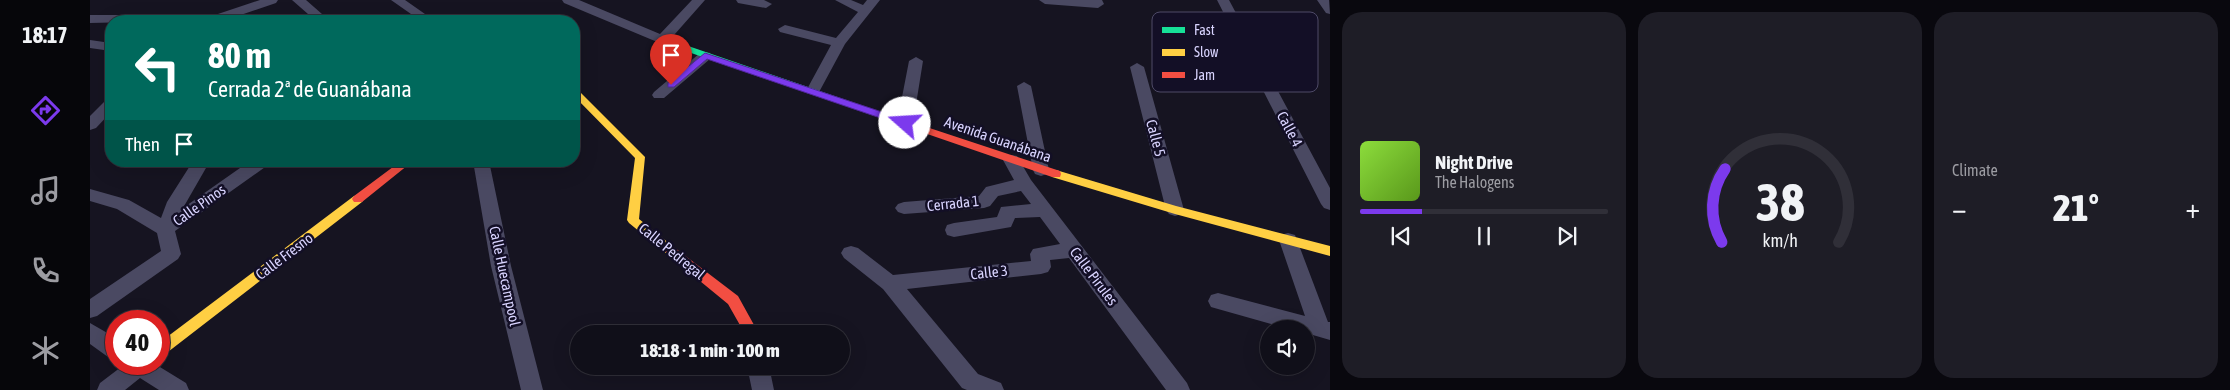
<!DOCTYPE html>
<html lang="en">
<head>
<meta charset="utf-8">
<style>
	body { margin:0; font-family:"Asap Condensed",sans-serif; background:#1e1d26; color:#f1f3f6; height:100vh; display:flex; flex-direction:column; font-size:19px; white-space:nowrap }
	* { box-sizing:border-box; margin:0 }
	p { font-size:16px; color:#9c9ca2 }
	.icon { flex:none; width:28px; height:28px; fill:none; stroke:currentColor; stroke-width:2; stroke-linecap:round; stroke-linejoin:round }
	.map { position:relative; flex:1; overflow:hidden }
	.panel { display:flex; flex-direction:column; gap:12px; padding:12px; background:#09080e; width:900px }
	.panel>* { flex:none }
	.guide { position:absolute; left:15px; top:15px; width:475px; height:152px; border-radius:20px; box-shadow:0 5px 20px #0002,0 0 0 1px #302f38; background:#00695c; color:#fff; overflow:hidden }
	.tools { position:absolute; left:1170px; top:320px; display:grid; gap:10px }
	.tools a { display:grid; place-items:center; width:55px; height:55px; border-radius:50%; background:#100f19; box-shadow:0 5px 20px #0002,0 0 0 1px #302f38; font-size:25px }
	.speed { position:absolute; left:15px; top:310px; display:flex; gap:10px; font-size:25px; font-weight:700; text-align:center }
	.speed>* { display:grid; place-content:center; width:65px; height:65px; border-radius:50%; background:#100f19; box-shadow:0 5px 20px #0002,0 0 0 1px #302f38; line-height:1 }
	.speed .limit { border:8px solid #d22; background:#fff; color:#111 }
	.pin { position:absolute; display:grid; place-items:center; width:42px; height:42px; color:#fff; margin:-51px -21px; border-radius:50% 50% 50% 0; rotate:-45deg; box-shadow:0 0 5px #0007 }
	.pin .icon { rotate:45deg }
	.me { position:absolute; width:55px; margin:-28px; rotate:289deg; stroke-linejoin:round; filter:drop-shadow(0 0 4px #0008) }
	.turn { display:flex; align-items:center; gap:18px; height:105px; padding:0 20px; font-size:22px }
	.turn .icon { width:65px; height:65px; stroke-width:2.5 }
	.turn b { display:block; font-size:35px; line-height:42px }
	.then { display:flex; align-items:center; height:48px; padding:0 20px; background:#0003; gap:10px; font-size:19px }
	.big { font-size:38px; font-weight:800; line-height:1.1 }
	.panel .tile { flex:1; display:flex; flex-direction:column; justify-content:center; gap:8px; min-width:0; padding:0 18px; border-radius:20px; background:#1e1d26 }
	.panel .dial { align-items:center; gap:0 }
	.dial svg { height:130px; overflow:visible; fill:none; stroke:#302f38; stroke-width:7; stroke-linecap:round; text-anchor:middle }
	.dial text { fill:#f1f3f6; stroke:none }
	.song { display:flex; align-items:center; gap:15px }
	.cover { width:60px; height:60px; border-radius:8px; background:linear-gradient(135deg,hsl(90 70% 55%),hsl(90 70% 35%)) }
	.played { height:5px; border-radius:2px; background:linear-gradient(90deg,#7c3aed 25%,#302f38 25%) }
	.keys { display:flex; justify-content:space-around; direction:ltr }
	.heat { display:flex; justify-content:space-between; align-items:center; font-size:28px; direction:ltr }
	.panel .tiles { flex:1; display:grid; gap:12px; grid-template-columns:repeat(3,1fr) }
	.trip { position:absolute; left:480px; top:325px; width:280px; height:50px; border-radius:25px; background:#100f19; box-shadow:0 5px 20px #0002,0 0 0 1px #302f38; font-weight:800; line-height:50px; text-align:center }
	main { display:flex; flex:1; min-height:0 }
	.menu { display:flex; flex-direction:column; width:90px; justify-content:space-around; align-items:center; background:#06060a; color:#9c9ca2 }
	.menu .icon { width:35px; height:35px }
	.menu .selected { color:#7c3aed }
	.menu b { font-size:22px; color:#f1f3f6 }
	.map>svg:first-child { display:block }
</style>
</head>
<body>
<main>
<nav class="menu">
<b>18:17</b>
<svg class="icon selected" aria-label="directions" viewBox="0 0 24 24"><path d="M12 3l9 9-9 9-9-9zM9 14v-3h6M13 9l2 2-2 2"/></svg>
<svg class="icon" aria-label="music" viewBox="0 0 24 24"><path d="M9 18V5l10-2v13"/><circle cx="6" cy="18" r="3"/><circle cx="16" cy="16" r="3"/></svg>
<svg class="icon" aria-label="phone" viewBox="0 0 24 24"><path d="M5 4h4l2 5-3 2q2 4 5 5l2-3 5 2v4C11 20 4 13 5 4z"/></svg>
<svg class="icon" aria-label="climate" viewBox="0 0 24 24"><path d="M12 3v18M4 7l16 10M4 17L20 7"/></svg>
</nav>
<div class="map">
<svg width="1240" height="390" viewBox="0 0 1240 390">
	<rect width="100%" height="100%" fill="#161421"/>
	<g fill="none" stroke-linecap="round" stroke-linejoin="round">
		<path fill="#4a4962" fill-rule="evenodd" d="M170 0H188L186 3 133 21H115L116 18Z
			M202 0H216L240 21H226Z
			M301 0H315L345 21H331Z
			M472 0H489L570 34 602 0H615L577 43 572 44 474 3Z
			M646 0H674L682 4 676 8 648 3Z
			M745 0H761L773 5 777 0H790L755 44 728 94H718L716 91 741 45 690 32 688 29 695 25 746 38 768 12Z
			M949 0H1012L1014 4 1008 8 955 4Z
			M1127 0H1139L1240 188V210L1234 208 1231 204Z
			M1227 0H1239L1240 14 1236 13Z
			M0 15H72L86 18 87 21 0 23Z
			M0 40 21 43V51L0 48Z
			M615 52 620 53 622 56 620 59 574 98H564L562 95 564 92 610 53Z
			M826 57 833 61 823 123 821 126H809L807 123 819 61Z
			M1047 63 1054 67 1094 210 1091 214 1085 216 1079 214 1076 210 1040 67Z
			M934 82 941 86 959 170 957 174 951 176 945 174 943 170 927 86Z
			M21 98V112L6 128 0 130V116L16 100Z
			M921 155 927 156 941 180 1097 383 1100 390H1076L979 258 960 260 961 267 958 272 951 274 817 289 888 374 911 383 914 390H877L872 388 793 289 754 258 751 253 754 248 761 246 768 248 803 275 941 261 940 254 943 249 970 244 950 217 925 218 921 227 864 237 857 235 855 230 857 225 864 223 907 217 911 207 941 204 931 191 908 196 900 206 894 208 814 214 808 212 805 208 808 204 814 202 889 196 896 187 924 180 913 160 915 156Z
			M103 161H120L93 208 160 161H180L178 165 85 231 91 254 88 259 7 316 0 318V299L71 251 67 233 27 209 0 201V189L39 200 71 218 77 202Z
			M383 161H399L421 266 453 390H431L401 266Z
			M1198 233 1205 235 1207 240 1238 322H1240V340L1216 333V329H1199L1128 309 1121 307 1118 301 1121 295 1128 293 1215 316 1189 240 1191 235Z
			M0 323 26 338V359L18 357 0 344Z
			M35 364H65L96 383 99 390H69L50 378 35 390H7L10 383Z
			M657 366H679L684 390H662Z"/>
		<path fill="#16e098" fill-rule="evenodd" d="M572 37 788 111 790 113 788 115H782L569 42 568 40Z"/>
		<path fill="#ffcf43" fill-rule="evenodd" d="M484 88 487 89 555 157 549 219 585 248 587 251 585 254H577L539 223 537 220 545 158 484 96Z
			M966 170 1086 206 1240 246V256L1085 214 962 177 961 174 962 171Z
			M268 195 274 199 272 202 74 355 69 357V343L264 196Z"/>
		<path fill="#f24e42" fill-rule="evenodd" d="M785 110 970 171 971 174 970 177H962L782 115 780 113 782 111Z
			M311 161H323L272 202H264L262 199 264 196Z
			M581 246 585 248 648 296 669 334H655L638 304 577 254 575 251 577 248Z"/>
	</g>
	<path fill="#7c3aed" stroke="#51269a" d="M615 53 819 121 820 123 819 125H811L617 59 584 87H578V83Z"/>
	<g text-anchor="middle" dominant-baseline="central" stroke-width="5" stroke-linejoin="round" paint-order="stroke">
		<g font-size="15" fill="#d9d4ff" stroke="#130f26">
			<text transform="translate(1200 129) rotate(62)">Calle 4</text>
			<text transform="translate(1066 138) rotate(75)">Calle 5</text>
			<text transform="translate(908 139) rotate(19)">Avenida Guanábana</text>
			<text transform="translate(863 203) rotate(-6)">Cerrada 1</text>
			<text transform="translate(109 205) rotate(-35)">Calle Pinos</text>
			<text transform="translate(582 251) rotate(39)">Calle Pedregal</text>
			<text transform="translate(194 256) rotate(-37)">Calle Fresno</text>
			<text transform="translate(899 272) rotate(-6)">Calle 3</text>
			<text transform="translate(415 276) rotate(78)">Calle Huecampool</text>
			<text transform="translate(1004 276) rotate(53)">Calle Pirules</text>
		</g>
	</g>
	<rect x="1062" y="12" width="166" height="80" rx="8" fill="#130f26" stroke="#4e4a67" stroke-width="1"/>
	<rect x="1072" y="27" width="23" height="6" fill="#16e098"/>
	<rect x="1072" y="49" width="23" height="7" fill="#ffcf43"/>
	<rect x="1072" y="72" width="23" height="6" fill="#f24e42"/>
	<g font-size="14" fill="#d9d4ff">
		<text x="1104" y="35">Fast</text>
		<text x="1104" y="57">Slow</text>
		<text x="1104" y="80">Jam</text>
	</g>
</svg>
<div class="tools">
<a><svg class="icon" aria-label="sound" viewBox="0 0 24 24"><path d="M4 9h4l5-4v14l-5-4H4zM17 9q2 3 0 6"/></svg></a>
</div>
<div class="speed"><div class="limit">40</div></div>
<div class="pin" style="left:581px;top:85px;background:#d93025"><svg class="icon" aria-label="arrive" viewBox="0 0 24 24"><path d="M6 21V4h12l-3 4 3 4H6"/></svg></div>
<svg class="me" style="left:815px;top:123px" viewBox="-20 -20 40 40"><circle r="19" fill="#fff"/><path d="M0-13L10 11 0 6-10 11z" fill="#7c3aed"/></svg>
<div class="trip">18:18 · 1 min · 100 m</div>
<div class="guide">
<div class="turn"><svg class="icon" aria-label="left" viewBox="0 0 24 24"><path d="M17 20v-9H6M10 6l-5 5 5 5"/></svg><div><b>80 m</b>Cerrada 2ª de Guanábana</div></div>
<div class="then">Then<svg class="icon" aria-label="arrive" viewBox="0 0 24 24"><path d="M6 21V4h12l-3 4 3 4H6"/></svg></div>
</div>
</div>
<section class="panel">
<div class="tiles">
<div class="tile">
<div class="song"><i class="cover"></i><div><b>Night Drive</b><p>The Halogens</p></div></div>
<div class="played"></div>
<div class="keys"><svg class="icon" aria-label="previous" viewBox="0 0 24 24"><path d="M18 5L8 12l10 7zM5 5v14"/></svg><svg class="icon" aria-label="pause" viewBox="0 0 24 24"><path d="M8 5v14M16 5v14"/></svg><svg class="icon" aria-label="next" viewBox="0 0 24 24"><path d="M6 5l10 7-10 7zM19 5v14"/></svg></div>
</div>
<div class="tile dial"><svg viewBox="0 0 100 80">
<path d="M14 69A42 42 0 1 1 86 69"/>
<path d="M14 69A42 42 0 0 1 16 24" stroke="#7c3aed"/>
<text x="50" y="56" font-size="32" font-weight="700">38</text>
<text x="50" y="72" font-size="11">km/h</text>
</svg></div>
<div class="tile"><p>Climate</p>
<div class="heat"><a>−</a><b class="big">21°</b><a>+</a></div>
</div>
</div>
</section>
</main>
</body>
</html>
